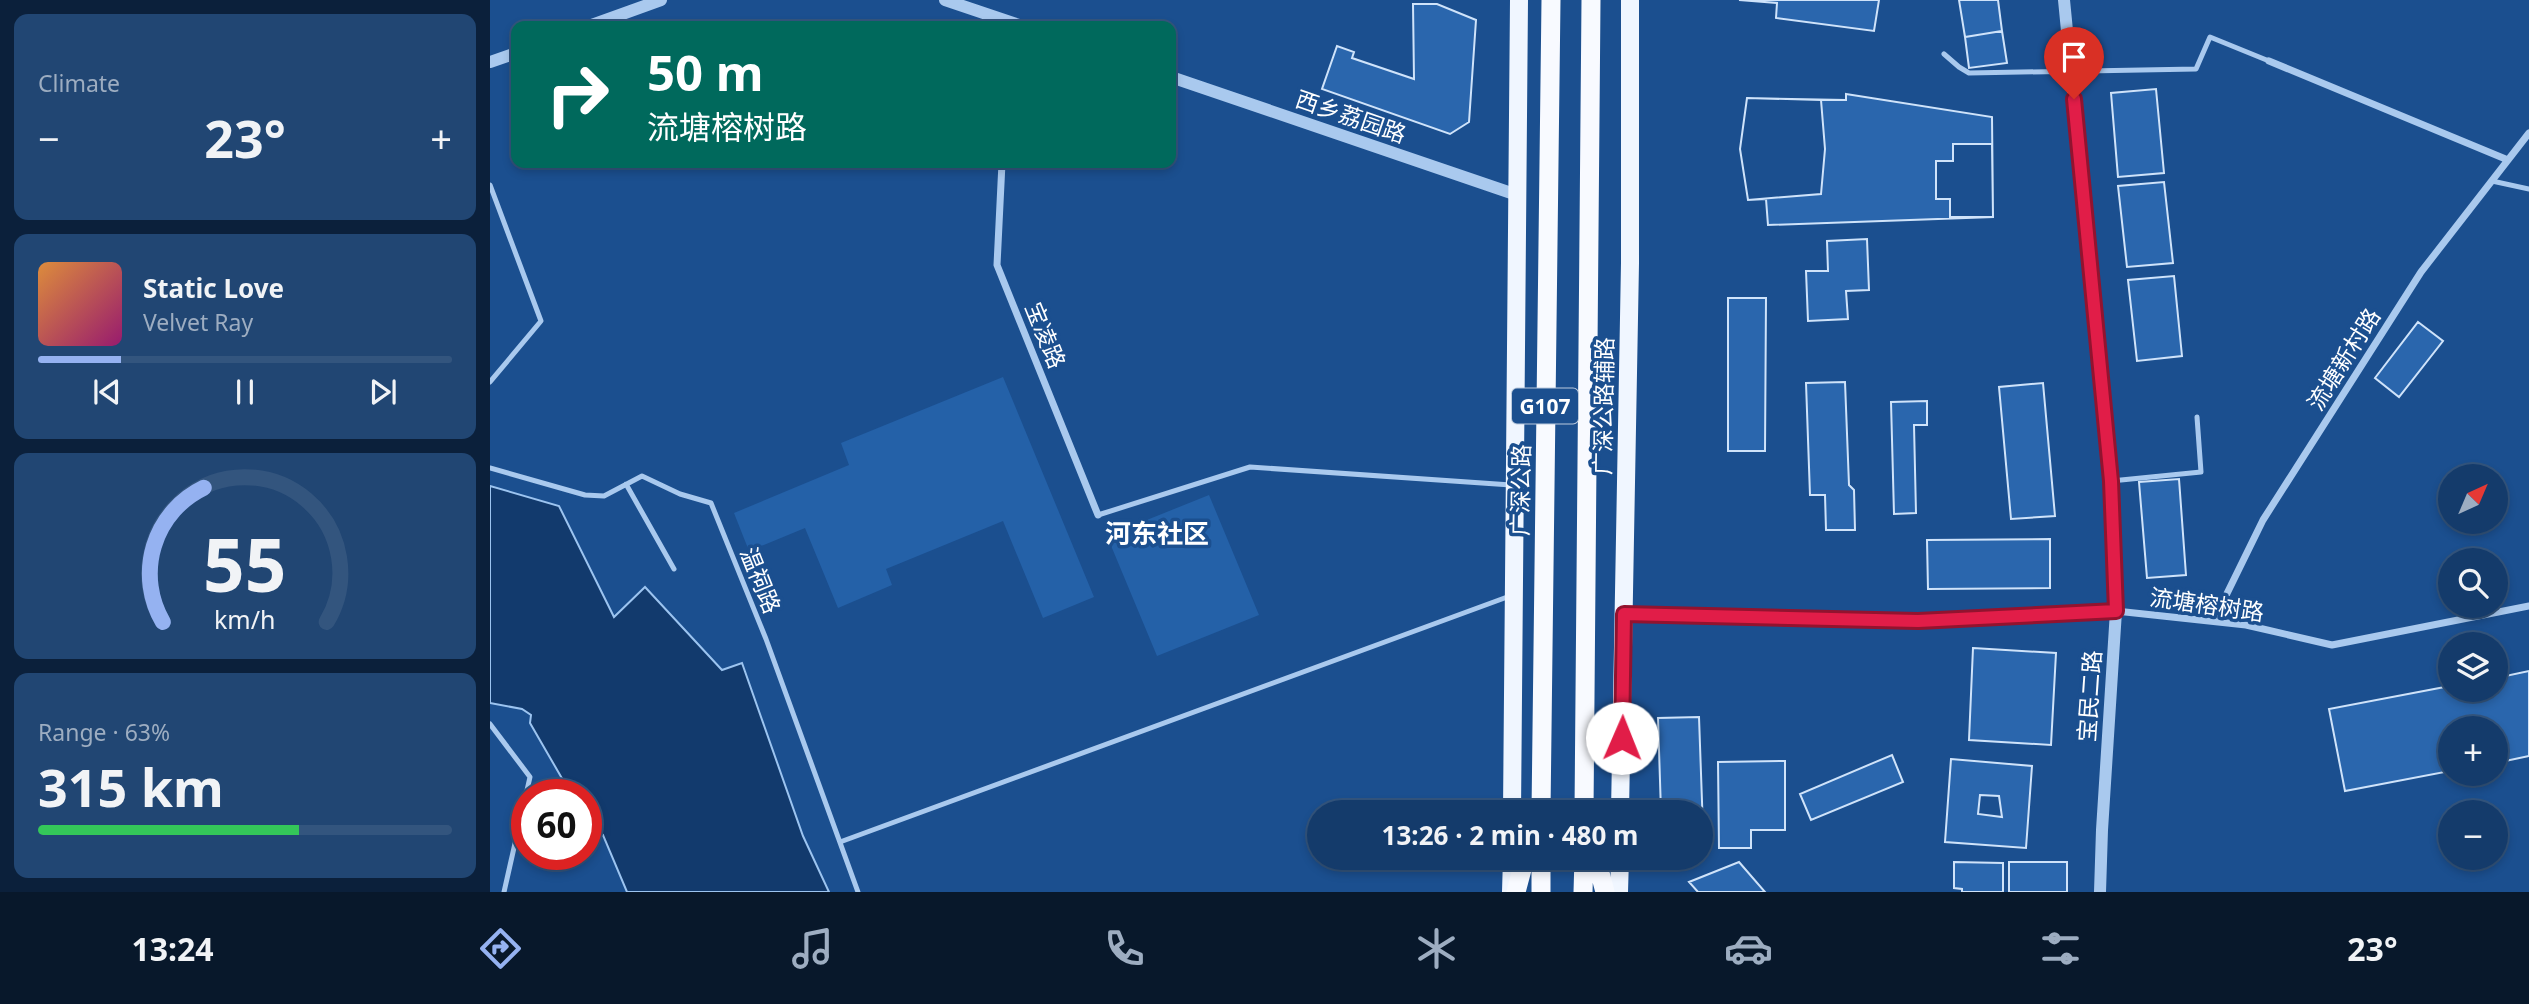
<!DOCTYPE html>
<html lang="en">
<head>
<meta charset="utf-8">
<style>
	body { margin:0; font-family:"Noto Sans","Noto Sans SC",sans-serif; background:#214673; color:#f1f3f6; height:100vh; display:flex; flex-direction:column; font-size:26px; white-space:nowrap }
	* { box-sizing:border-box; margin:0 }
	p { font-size:23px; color:#9dadc1 }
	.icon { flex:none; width:38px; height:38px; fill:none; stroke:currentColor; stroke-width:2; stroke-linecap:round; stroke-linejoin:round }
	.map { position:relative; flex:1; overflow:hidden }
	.sheet { display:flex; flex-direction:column; gap:14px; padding:14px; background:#0b203b; width:490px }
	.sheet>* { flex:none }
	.banner { position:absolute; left:21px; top:21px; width:665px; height:147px; border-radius:14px; box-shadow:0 4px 10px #0003,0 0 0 2px #33557e; background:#00695c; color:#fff; overflow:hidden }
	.needle { width:46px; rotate:44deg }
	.controls { position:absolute; left:1948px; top:464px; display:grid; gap:14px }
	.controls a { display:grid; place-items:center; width:70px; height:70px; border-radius:50%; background:#143b6b; box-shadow:0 4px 10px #0003,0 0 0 2px #33557e; font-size:35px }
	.speed { position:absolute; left:21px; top:779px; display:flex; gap:14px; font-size:35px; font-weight:700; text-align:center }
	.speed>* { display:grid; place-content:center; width:91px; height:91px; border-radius:50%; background:#143b6b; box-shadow:0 4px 10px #0003,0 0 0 2px #33557e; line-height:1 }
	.speed .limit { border:10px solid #d22; background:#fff; color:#111 }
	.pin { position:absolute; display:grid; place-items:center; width:60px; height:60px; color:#fff; margin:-72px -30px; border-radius:50% 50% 50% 0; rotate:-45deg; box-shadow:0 0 7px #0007 }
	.pin .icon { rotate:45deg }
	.me { position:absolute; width:77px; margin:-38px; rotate:1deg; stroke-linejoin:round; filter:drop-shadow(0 0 5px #0008) }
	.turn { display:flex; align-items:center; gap:24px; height:147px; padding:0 21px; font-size:32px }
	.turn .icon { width:91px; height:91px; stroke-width:2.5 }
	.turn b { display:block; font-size:49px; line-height:60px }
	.big { font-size:52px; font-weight:700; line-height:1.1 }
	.sheet .card { flex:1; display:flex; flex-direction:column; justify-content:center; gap:10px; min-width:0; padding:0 24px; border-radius:14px; background:#214673 }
	.sheet .dial { align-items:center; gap:0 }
	.dial svg { height:182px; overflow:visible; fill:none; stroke:#33557e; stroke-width:7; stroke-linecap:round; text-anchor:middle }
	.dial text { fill:#f1f3f6; stroke:none }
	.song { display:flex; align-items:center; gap:21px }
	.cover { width:84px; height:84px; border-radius:10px; background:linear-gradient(135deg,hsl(30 70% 55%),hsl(320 70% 35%)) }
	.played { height:7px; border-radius:4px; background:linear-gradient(90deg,#95b2f1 20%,#33557e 20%) }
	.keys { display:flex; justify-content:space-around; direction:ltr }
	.heat { display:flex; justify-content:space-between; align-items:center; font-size:38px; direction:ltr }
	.charge { height:10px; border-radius:5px; background:linear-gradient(90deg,#34c759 63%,#33557e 0) }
	.trip { position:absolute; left:817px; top:800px; width:406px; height:70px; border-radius:35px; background:#143b6b; box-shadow:0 4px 10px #0003,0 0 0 2px #33557e; font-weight:700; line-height:70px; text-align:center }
	.tabs { display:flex; height:112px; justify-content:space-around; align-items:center; background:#08182b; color:#9dadc1 }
	.tabs .icon { width:49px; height:49px }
	.tabs .active { color:#95b2f1 }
	.tabs b { font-size:32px; color:#f1f3f6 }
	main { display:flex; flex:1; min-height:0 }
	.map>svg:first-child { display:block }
</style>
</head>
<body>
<main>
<section class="sheet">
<div class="card"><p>Climate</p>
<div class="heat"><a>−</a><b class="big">23°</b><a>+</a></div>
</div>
<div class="card">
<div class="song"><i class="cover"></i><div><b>Static Love</b><p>Velvet Ray</p></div></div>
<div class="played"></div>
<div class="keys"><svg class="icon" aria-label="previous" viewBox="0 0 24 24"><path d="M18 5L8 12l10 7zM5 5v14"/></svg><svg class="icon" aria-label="pause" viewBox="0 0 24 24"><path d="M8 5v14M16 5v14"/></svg><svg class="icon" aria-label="next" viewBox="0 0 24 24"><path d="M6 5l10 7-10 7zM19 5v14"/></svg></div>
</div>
<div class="card dial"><svg viewBox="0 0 100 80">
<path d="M14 69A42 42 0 1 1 86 69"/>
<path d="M14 69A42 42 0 0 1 32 10" stroke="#95b2f1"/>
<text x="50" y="56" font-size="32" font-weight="700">55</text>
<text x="50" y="72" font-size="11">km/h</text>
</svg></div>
<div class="card"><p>Range · 63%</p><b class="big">315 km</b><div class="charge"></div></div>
</section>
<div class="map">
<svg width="2039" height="892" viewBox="0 0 2039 892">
	<rect width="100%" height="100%" fill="#1b4f8f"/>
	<path fill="#2461a8" d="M513 377 604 597 553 618 513 521 396 569 402 585 348 608 315 528 259 551 244 513 359 465 351 443Z
		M719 495 769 615 667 656 617 536Z"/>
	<path fill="#123a6d" stroke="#9cc4f0" stroke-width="2" d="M0 486 69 506 124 617 155 587 232 670 252 663 313 836 339 892H137L113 835 106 838 96 821V794H81L40 723 41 715 32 709 0 703Z"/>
	<path fill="#2a66ad" stroke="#cfe3fa" stroke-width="2" fill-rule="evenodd" d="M1249 0H1389L1384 31 1286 18 1287 3Z
		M1469 0H1508L1512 31 1475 37Z
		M923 4H947L986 20 979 122 960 134 832 89 847 46 864 52 862 58 924 79Z
		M1512 31 1517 63 1479 68 1475 37Z
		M1666 89 1674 173 1628 177 1621 93Z
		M1356 94 1502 117 1503 217 1278 225 1276 199 1258 200 1250 149 1257 98 1356 100Z
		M1257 98 1331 100 1335 149 1331 194 1258 200 1250 149Z
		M1463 144H1502L1503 217H1460V199H1446V161H1463Z
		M1674 182 1683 263 1637 267 1628 186Z
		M1377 239 1379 290 1356 291 1358 319 1318 321 1316 271H1338L1337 241Z
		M1684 276 1692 356 1647 361 1638 280Z
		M1238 298H1276L1275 451H1238Z
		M1928 322 1953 341 1909 397 1885 378Z
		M1355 382 1359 485 1364 490 1365 530H1336L1335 495H1320L1316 383Z
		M1553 383 1565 516 1521 519 1509 387Z
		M1437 401V425H1424L1426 513 1404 514 1401 402Z
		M1689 479 1696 575 1657 578 1649 482Z
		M1560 539V588L1438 589 1437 540Z
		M1483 648 1566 653 1561 745 1479 740Z
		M2039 671V756L2006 763V728H1960V771L1855 791 1839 709 1960 686V690H2006V678Z
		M1209 717 1214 858 1172 859 1211 858V812H1171L1168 718Z
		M1402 755 1413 782 1321 820 1310 794Z
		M1461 759 1542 766 1536 848 1455 842ZM1490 795 1509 796 1512 817 1488 814Z
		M1295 761V830H1261V848H1229L1228 762Z
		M1249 862 1275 892H1208L1199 882Z
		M1464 862 1513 863V892H1472V889L1464 888Z
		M1519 862H1577V892H1519Z"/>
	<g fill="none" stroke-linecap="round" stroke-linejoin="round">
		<path stroke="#a9c9ee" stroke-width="5" d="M1454 54 1469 67 1479 73 1706 69 1720 37 1779 61
			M2002 181 2039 189
			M0 185 51 321 0 382
			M0 468 95 495 114 496 152 476 190 494 221 503 276 639 368 892
			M1621 481 1711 472 1707 417
			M136 484 184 569
			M608 515 760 467 1021 485
			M0 724 40 777 14 892
			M350 842 1020 596"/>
		<path stroke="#a9c9ee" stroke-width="7" d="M1779 61 2018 160
			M512 163 507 265 608 515
			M1134 614 1428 621 1626 611 1756 625 1842 645 2039 606
			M1724 620 1773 520 1931 272 2039 133"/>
		<path stroke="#a9c9ee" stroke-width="12" d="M455 0 532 26
			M1574 0 1621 481 1626 611 1612 830 1610 892
			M99 26 171 0
			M0 62 26 53
			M681 77 1027 195"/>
		<path stroke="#f0f6ff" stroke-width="18" d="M1022 812 1029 0
			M1130 812 1140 263V0
			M1021 892 1022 858
			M1129 892 1130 858"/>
		<path stroke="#f8faff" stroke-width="19" d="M1051 812 1061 0
			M1094 812 1101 0
			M1106 858 1115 892
			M1026 892 1035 858
			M1051 892V858
			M1093 892 1094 858"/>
	</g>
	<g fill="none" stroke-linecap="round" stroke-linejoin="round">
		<g stroke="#92132f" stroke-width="18">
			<path id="route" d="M1132 738 1134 614 1428 621 1626 611 1621 481 1584 99"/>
		</g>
		<use href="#route" stroke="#e11d48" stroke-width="12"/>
	</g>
	<g text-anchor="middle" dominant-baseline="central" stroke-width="7" stroke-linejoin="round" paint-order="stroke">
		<rect fill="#1b4f8f" stroke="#bbcadd" stroke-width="2" x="1022" y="388.5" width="66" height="35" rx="5"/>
		<g font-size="21" font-weight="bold" fill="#fff">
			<text x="1055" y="406">G107</text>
		</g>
		<g font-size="23" fill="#fff" stroke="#1b4f8f">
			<text transform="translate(861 116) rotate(19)">西乡荔园路</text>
			<text transform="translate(556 335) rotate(68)">宝凌路</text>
			<text transform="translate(1853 359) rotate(-58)">流塘新村路</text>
			<text transform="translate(1113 406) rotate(-89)">广深公路辅路</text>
			<text transform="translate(1030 490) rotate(-89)">广深公路</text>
			<text transform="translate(271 580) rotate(68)">温祠路</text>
			<text transform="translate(1717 604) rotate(8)">流塘榕树路</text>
			<text transform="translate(1599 696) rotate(-86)">宝民二路</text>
		</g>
		<g font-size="26" font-weight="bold" fill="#fff" stroke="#1b4f8f">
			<text x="667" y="533">河东社区</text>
		</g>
	</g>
</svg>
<div class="controls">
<a><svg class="needle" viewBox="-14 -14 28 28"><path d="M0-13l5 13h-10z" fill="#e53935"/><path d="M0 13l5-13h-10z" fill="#9dadc1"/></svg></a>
<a><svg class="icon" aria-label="search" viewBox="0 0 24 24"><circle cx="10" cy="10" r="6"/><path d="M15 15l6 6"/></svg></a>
<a><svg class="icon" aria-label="layers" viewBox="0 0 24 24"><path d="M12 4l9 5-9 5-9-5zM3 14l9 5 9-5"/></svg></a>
<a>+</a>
<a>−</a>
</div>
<div class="speed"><div class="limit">60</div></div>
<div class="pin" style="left:1584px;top:99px;background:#d93025"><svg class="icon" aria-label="arrive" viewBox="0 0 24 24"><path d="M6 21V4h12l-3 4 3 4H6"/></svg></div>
<svg class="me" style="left:1132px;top:738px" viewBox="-20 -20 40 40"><circle r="19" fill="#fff"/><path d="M0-13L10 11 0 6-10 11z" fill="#e11d48"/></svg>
<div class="trip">13:26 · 2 min · 480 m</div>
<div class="banner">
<div class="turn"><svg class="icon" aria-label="right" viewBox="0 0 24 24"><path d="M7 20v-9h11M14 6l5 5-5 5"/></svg><div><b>50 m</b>流塘榕树路</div></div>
</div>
</div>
</main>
<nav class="tabs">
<b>13:24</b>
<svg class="icon active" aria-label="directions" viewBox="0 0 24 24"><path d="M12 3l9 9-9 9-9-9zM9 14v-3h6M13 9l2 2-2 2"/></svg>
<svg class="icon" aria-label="music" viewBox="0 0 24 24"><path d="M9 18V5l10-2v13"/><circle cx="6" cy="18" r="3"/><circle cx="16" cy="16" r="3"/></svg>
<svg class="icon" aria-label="phone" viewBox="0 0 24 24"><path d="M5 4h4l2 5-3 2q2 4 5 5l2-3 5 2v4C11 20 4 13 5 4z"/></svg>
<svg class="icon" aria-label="climate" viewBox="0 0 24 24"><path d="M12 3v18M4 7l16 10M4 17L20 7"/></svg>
<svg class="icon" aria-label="car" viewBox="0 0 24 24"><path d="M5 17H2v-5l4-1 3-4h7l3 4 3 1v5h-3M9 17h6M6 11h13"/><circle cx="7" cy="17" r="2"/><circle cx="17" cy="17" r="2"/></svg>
<svg class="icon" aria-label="filters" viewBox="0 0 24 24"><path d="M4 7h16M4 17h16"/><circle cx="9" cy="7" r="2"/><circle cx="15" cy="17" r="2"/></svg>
<b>23°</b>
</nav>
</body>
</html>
